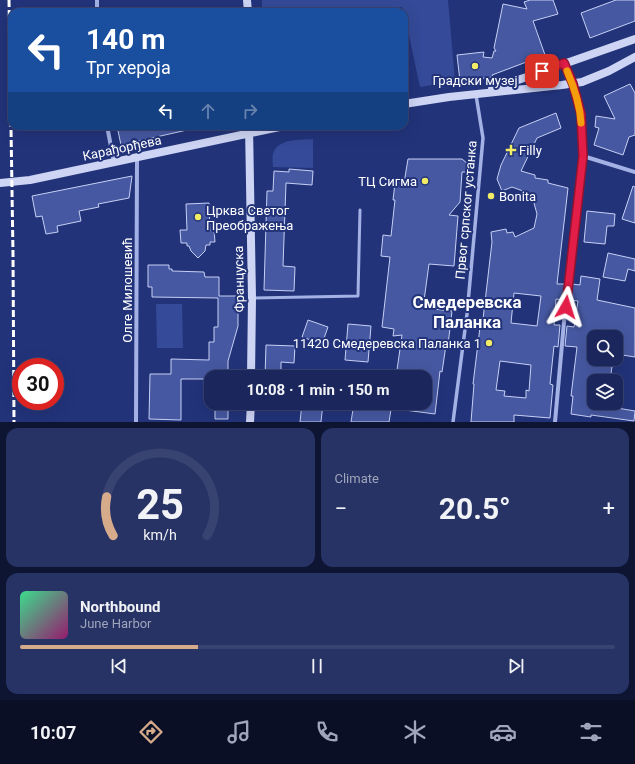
<!DOCTYPE html>
<html lang="en">
<head>
<meta charset="utf-8">
<style>
	body { margin:0; font-family:Roboto,sans-serif; background:#273265; color:#f1f3f6; height:100vh; display:flex; flex-direction:column; font-size:15px; white-space:nowrap }
	* { box-sizing:border-box; margin:0 }
	p { font-size:13px; color:#9fa5bb }
	.icon { flex:none; width:22px; height:22px; fill:none; stroke:currentColor; stroke-width:2; stroke-linecap:round; stroke-linejoin:round }
	.map { position:relative; height:422px; overflow:hidden }
	.details { display:flex; flex-direction:column; gap:6px; padding:6px; background:#0e1533; flex:1 }
	.details>* { flex:none }
	.guide { position:absolute; left:8px; top:8px; width:400px; height:122px; border-radius:12px; box-shadow:0 4px 16px #0002,0 0 0 1px #384372; background:#1a4fa0; color:#fff; overflow:hidden }
	.buttons { position:absolute; left:587px; top:330px; display:grid; gap:8px }
	.buttons a { display:grid; place-items:center; width:36px; height:36px; border-radius:8px; background:#1a265c; box-shadow:0 4px 16px #0002,0 0 0 1px #384372; font-size:20px }
	.speed { position:absolute; left:12px; top:358px; display:flex; gap:8px; font-size:20px; font-weight:700; text-align:center }
	.speed>* { display:grid; place-content:center; width:52px; height:52px; border-radius:50%; background:#1a265c; box-shadow:0 4px 16px #0002,0 0 0 1px #384372; line-height:1 }
	.speed .limit { border:6px solid #d22; background:#fff; color:#111 }
	.pin { position:absolute; display:grid; place-items:center; width:34px; height:34px; color:#fff; margin:-17px; border-radius:8px; box-shadow:0 2px 6px #0006 }
	.me { position:absolute; width:44px; margin:-22px; rotate:6deg; stroke-linejoin:round; filter:drop-shadow(0 0 3px #0008) }
	.turn { display:flex; align-items:center; gap:14px; height:84px; padding:0 12px; font-size:18px }
	.turn .icon { width:52px; height:52px; stroke-width:2.5 }
	.turn b { display:block; font-size:28px; line-height:34px }
	.lanes { display:flex; align-items:center; height:38px; padding:0 12px; background:#0003; justify-content:center; gap:20px; direction:ltr }
	.lanes .off { opacity:.35 }
	.big { font-size:30px; font-weight:700; line-height:1.1 }
	.details .tile { flex:1; display:flex; flex-direction:column; justify-content:center; gap:6px; min-width:0; padding:0 14px; border-radius:12px; background:#273265 }
	.details .dial { align-items:center; gap:0 }
	.dial svg { height:104px; overflow:visible; fill:none; stroke:#384372; stroke-width:7; stroke-linecap:round; text-anchor:middle }
	.dial text { fill:#f1f3f6; stroke:none }
	.song { display:flex; align-items:center; gap:12px }
	.cover { width:48px; height:48px; border-radius:6px; background:linear-gradient(135deg,hsl(150 70% 55%),hsl(320 70% 35%)) }
	.played { height:4px; border-radius:2px; background:linear-gradient(90deg,#d6ab8b 30%,#384372 30%) }
	.keys { display:flex; justify-content:space-around; direction:ltr }
	.heat { display:flex; justify-content:space-between; align-items:center; font-size:22px; direction:ltr }
	.details .tiles { flex:1; display:grid; gap:6px; grid-template-columns:1fr 1fr }
	.tile:last-child { grid-column:span 2 }
	.trip { position:absolute; left:204px; top:370px; width:228px; height:40px; border-radius:12px; background:#1a265c; box-shadow:0 4px 16px #0002,0 0 0 1px #384372; font-weight:700; line-height:40px; text-align:center }
	.tabs { display:flex; height:64px; justify-content:space-around; align-items:center; background:#0a0f25; color:#9fa5bb }
	.tabs .icon { width:28px; height:28px }
	.tabs .selected { color:#d6ab8b }
	.tabs b { font-size:18px; color:#f1f3f6 }
	.map>svg:first-child { display:block }
</style>
</head>
<body>
<div class="map">
<svg width="635" height="422" viewBox="0 0 635 422">
	<rect width="100%" height="100%" fill="#22337a"/>
	<path fill="#354a98" d="M262 0H448L455 81 420 87 404 12 402 7 381 12H262Z
		M313 139V168L273 167C273 163 272 158 273 154 277 138 301 140 313 139Z
		M156 304H182L183 348H157Z"/>
	<path fill="#4658a1" stroke="#c6d0f4" fill-rule="evenodd" d="M530 0H553L558 14 533 21 545 55 492 75 493 77 460 81 457 55 484 52 483 57 492 58 494 51H496L494 48 503 4 527 9 524 2Z
		M616 0H635V21L590 38 581 13Z
		M630 84 635 93V135L629 137 623 155 594 145 599 128 595 127 596 116 615 119 604 96Z
		M556 113 561 128 537 138 521 171 535 175V178L548 180V183L568 188 557 284H565L563 300 556 299 554 325H560L558 347 554 346 550 384 553 385 550 418 514 415V422H471L474 384H473L481 319H483L492 242 491 232 506 229 507 233 513 232 515 237 534 228 537 214 534 203 529 196 523 191 512 187 502 191 497 179 501 165 519 128ZM514 293 541 296 537 326 511 323ZM500 361 531 365 529 391 526 390V398L504 396 505 391 496 390Z
		M117 126H186L187 130 121 145Z
		M408 159H462L468 164 467 172H462L460 202 449 215 458 216 454 266 429 264 423 308 452 311 448 345H446L442 372 440 371 435 414 397 409 398 403H425V377H396L402 335 393 336 394 329 382 327 390 257 381 256 383 235 391 236 395 200H393L395 183H404Z
		M289 169 313 171 312 185 286 183 283 266 295 267 294 291 264 290 267 191H273L274 171 289 172Z
		M132 176 129 198 98 204 99 207 79 211 81 221 57 226 58 232 46 234 42 216 36 217 32 196Z
		M633 186 635 187V223L622 219Z
		M209 203 210 230H214L215 242H210V245H206L205 251 198 258 191 251 189 246H187V243H181L180 230H187L186 204Z
		M587 211 615 214 614 226H607L605 244 584 242Z
		M608 253 635 259V271L628 269 625 281 603 277Z
		M148 265H169V269H172V271L204 272 205 277H219V296H238V326L228 361V377H211V379H181V420L149 419 150 374H171V359L209 360V342H214V327H218V298L152 297V287H148Z
		M581 276 600 279 597 300 635 308V357L616 354V337H594V359H613L610 381H594V383H590L588 402H593V404L635 411 634 421 591 415V417L571 414 573 396H571L577 347 565 346 567 326 574 327 578 301 570 300 572 284 580 285Z
		M308 320 328 327 322 344 302 337Z
		M348 324 371 326 368 362 345 360Z
		M266 345 295 346 294 363 281 362V377H265Z
		M215 403H228V419H215Z
		M302 403H323L321 422H300Z
		M354 403 375 405V403H392L389 422H351Z"/>
	<g fill="none" stroke-linecap="round" stroke-linejoin="round">
		<path stroke="#a3b1e5" stroke-width="3" d="M252 298 358 296 360 210"/>
		<path stroke="#a3b1e5" stroke-width="3.5" d="M453 422 467 314 483 138 476 95"/>
		<path stroke="#a3b1e5" stroke-width="4" d="M97 12V0
			M107 126 114 162
			M583 156 635 172
			M136 422 137 158
			M555 422 564 322 583 156 581 114 573 84 564 64"/>
		<path stroke="#cdd4f4" stroke-width="8" d="M247 0 248 12
			M492 89 635 39
			M404 104 449 97 562 85 582 82 609 71 635 57
			M249 126 252 298 251 377
			M0 183 30 180 284 126
			M250 422 251 403"/>
		<path stroke="#fff" stroke-width="3" stroke-dasharray="7 3" stroke-linecap="butt" d="M9 0 13 254 14 422"/>
	</g>
	<g fill="none" stroke-linecap="round" stroke-linejoin="round">
		<g stroke="#92132f" stroke-width="10">
			<path id="route" d="M542 71 564 63 573 84 581 114 583 156 566 307"/>
		</g>
		<use href="#route" stroke="#e11d48" stroke-width="7"/>
		<path stroke="#f59e0b" stroke-width="7" d="M567 71C574 87 580 105 581 123"/>
	</g>
	<g fill="#f1eb66" stroke="#22337a" stroke-width="1.5">
		<circle cx="475" cy="66" r="4"/>
		<path d="M509 144h4v4h4v4h-4v4h-4v-4h-4v-4h4z"/>
		<circle cx="425" cy="181" r="4"/>
		<circle cx="491" cy="196" r="4"/>
		<circle cx="198" cy="217" r="4"/>
		<circle cx="489" cy="343" r="4"/>
	</g>
	<g text-anchor="middle" dominant-baseline="central" stroke-width="4" stroke-linejoin="round" paint-order="stroke">
		<g font-size="13" fill="#fff" stroke="#22337a" text-anchor="start">
			<text x="475" y="80" text-anchor="middle">Градски музеј</text>
			<text x="519" y="150">Filly</text>
			<text x="417" y="181" text-anchor="end">ТЦ Сигма</text>
			<text x="499" y="196">Bonita</text>
			<text x="206" y="210">Црква Светог<tspan x="206" dy="15">Преображења</tspan></text>
			<text x="481" y="343" text-anchor="end">11420 Смедеревска Паланка 1</text>
		</g>
		<g font-size="13" fill="#fff" stroke="#22337a">
			<text transform="translate(122 148) rotate(-12)">Карађорђева</text>
			<text transform="translate(466 210) rotate(-85)">Првог српског устанка</text>
			<text transform="translate(239 279) rotate(-91)">Француска</text>
			<text transform="translate(127 290) rotate(-90)">Олге Милошевић</text>
		</g>
		<g font-size="17" font-weight="bold" fill="#fff" stroke="#22337a">
			<text x="467" y="302">Смедеревска<tspan x="467" dy="20">Паланка</tspan></text>
		</g>
	</g>
</svg>
<div class="buttons">
<a><svg class="icon" aria-label="search" viewBox="0 0 24 24"><circle cx="10" cy="10" r="6"/><path d="M15 15l6 6"/></svg></a>
<a><svg class="icon" aria-label="layers" viewBox="0 0 24 24"><path d="M12 4l9 5-9 5-9-5zM3 14l9 5 9-5"/></svg></a>
</div>
<div class="speed"><div class="limit">30</div></div>
<div class="pin" style="left:542px;top:71px;background:#d93025"><svg class="icon" aria-label="arrive" viewBox="0 0 24 24"><path d="M6 21V4h12l-3 4 3 4H6"/></svg></div>
<svg class="me" style="left:566px;top:307px" viewBox="-20 -20 40 40"><path d="M0-17L14 15 0 8-14 15z" fill="#e11d48" stroke="#fff" stroke-width="4"/></svg>
<div class="trip">10:08 · 1 min · 150 m</div>
<div class="guide">
<div class="turn"><svg class="icon" aria-label="left" viewBox="0 0 24 24"><path d="M17 20v-9H6M10 6l-5 5 5 5"/></svg><div><b>140 m</b>Трг хероја</div></div>
<div class="lanes"><svg class="icon" aria-label="left" viewBox="0 0 24 24"><path d="M17 20v-9H6M10 6l-5 5 5 5"/></svg><svg class="icon off" aria-label="ahead" viewBox="0 0 24 24"><path d="M12 20V5M6 11l6-6 6 6"/></svg><svg class="icon off" aria-label="right" viewBox="0 0 24 24"><path d="M7 20v-9h11M14 6l5 5-5 5"/></svg></div>
</div>
</div>
<section class="details">
<div class="tiles">
<div class="tile dial"><svg viewBox="0 0 100 80">
<path d="M14 69A42 42 0 1 1 86 69"/>
<path d="M14 69A42 42 0 0 1 9 39" stroke="#d6ab8b"/>
<text x="50" y="56" font-size="32" font-weight="700">25</text>
<text x="50" y="72" font-size="11">km/h</text>
</svg></div>
<div class="tile"><p>Climate</p>
<div class="heat"><a>−</a><b class="big">20.5°</b><a>+</a></div>
</div>
<div class="tile">
<div class="song"><i class="cover"></i><div><b>Northbound</b><p>June Harbor</p></div></div>
<div class="played"></div>
<div class="keys"><svg class="icon" aria-label="previous" viewBox="0 0 24 24"><path d="M18 5L8 12l10 7zM5 5v14"/></svg><svg class="icon" aria-label="pause" viewBox="0 0 24 24"><path d="M8 5v14M16 5v14"/></svg><svg class="icon" aria-label="next" viewBox="0 0 24 24"><path d="M6 5l10 7-10 7zM19 5v14"/></svg></div>
</div>
</div>
</section>
<nav class="tabs">
<b>10:07</b>
<svg class="icon selected" aria-label="directions" viewBox="0 0 24 24"><path d="M12 3l9 9-9 9-9-9zM9 14v-3h6M13 9l2 2-2 2"/></svg>
<svg class="icon" aria-label="music" viewBox="0 0 24 24"><path d="M9 18V5l10-2v13"/><circle cx="6" cy="18" r="3"/><circle cx="16" cy="16" r="3"/></svg>
<svg class="icon" aria-label="phone" viewBox="0 0 24 24"><path d="M5 4h4l2 5-3 2q2 4 5 5l2-3 5 2v4C11 20 4 13 5 4z"/></svg>
<svg class="icon" aria-label="climate" viewBox="0 0 24 24"><path d="M12 3v18M4 7l16 10M4 17L20 7"/></svg>
<svg class="icon" aria-label="car" viewBox="0 0 24 24"><path d="M5 17H2v-5l4-1 3-4h7l3 4 3 1v5h-3M9 17h6M6 11h13"/><circle cx="7" cy="17" r="2"/><circle cx="17" cy="17" r="2"/></svg>
<svg class="icon" aria-label="filters" viewBox="0 0 24 24"><path d="M4 7h16M4 17h16"/><circle cx="9" cy="7" r="2"/><circle cx="15" cy="17" r="2"/></svg>
</nav>
</body>
</html>
